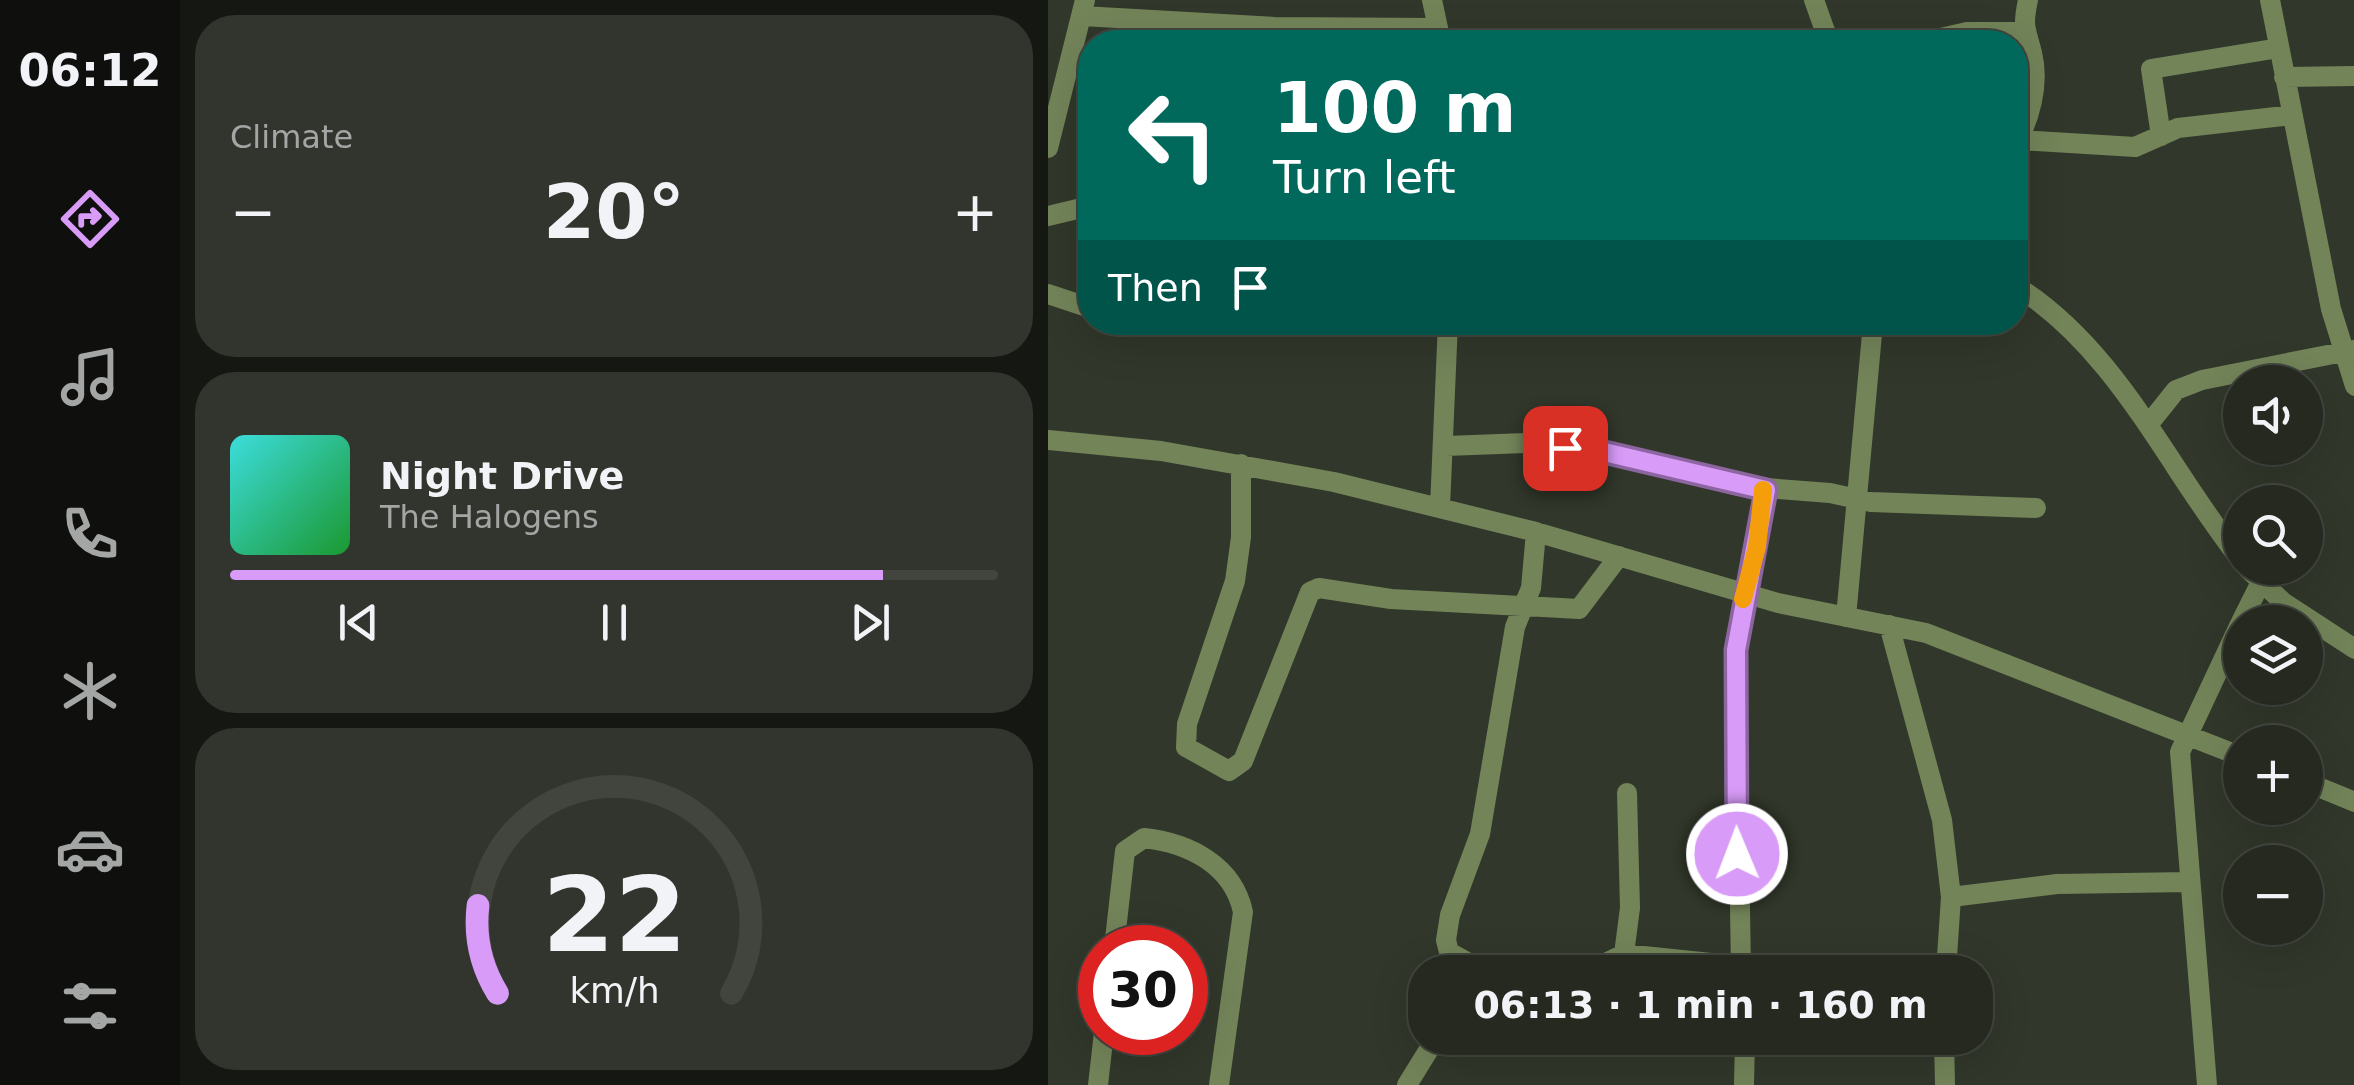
<!DOCTYPE html>
<html lang="en">
<head>
<meta charset="utf-8">
<style>
	body { margin:0; font-family:"DejaVu Sans",sans-serif; background:#31352d; color:#f1f3f6; height:100vh; display:flex; flex-direction:column; font-size:38px; white-space:nowrap }
	* { box-sizing:border-box; margin:0 }
	p { font-size:32px; color:#a3a6a5 }
	.icon { flex:none; width:55px; height:55px; fill:none; stroke:currentColor; stroke-width:2; stroke-linecap:round; stroke-linejoin:round }
	.map { position:relative; flex:1; overflow:hidden }
	.details { display:flex; flex-direction:column; gap:15px; padding:15px; background:#141712; width:868px }
	.details>* { flex:none }
	.top-card { position:absolute; left:30px; top:30px; width:950px; height:305px; border-radius:40px; box-shadow:0 10px 40px #0002,0 0 0 2px #42453e; background:#00695c; color:#fff; overflow:hidden }
	.tools { position:absolute; left:1175px; top:365px; display:grid; gap:20px }
	.tools a { display:grid; place-items:center; width:100px; height:100px; border-radius:50%; background:#252920; box-shadow:0 10px 40px #0002,0 0 0 2px #42453e; font-size:50px }
	.speed { position:absolute; left:30px; top:925px; display:flex; gap:20px; font-size:50px; font-weight:700; text-align:center }
	.speed>* { display:grid; place-content:center; width:130px; height:130px; border-radius:50%; background:#252920; box-shadow:0 10px 40px #0002,0 0 0 2px #42453e; line-height:1 }
	.speed .limit { border:15px solid #d22; background:#fff; color:#111 }
	.pin { position:absolute; display:grid; place-items:center; width:85px; height:85px; color:#fff; margin:-42px; border-radius:20px; box-shadow:0 5px 15px #0006 }
	.me { position:absolute; width:110px; margin:-55px; rotate:359deg; stroke-linejoin:round; filter:drop-shadow(0 0 8px #0008) }
	.turn { display:flex; align-items:center; gap:35px; height:210px; padding:0 30px; font-size:45px }
	.turn .icon { width:130px; height:130px; stroke-width:2.5 }
	.turn b { display:block; font-size:70px; line-height:85px }
	.then { display:flex; align-items:center; height:95px; padding:0 30px; background:#0003; gap:20px; font-size:38px }
	.big { font-size:75px; font-weight:600; line-height:1.1 }
	.details .tile { flex:1; display:flex; flex-direction:column; justify-content:center; gap:15px; min-width:0; padding:0 35px; border-radius:40px; background:#31352d }
	.details .dial { align-items:center; gap:0 }
	.dial svg { height:260px; overflow:visible; fill:none; stroke:#42453e; stroke-width:7; stroke-linecap:round; text-anchor:middle }
	.dial text { fill:#f1f3f6; stroke:none }
	.song { display:flex; align-items:center; gap:30px }
	.cover { width:120px; height:120px; border-radius:15px; background:linear-gradient(135deg,hsl(180 70% 55%),hsl(130 70% 35%)) }
	.played { height:10px; border-radius:5px; background:linear-gradient(90deg,#d89bf8 85%,#42453e 85%) }
	.keys { display:flex; justify-content:space-around; direction:ltr }
	.heat { display:flex; justify-content:space-between; align-items:center; font-size:55px; direction:ltr }
	.trip { position:absolute; left:360px; top:955px; width:585px; height:100px; border-radius:40px; background:#252920; box-shadow:0 10px 40px #0002,0 0 0 2px #42453e; font-weight:600; line-height:100px; text-align:center }
	main { display:flex; flex:1; min-height:0 }
	.dock { display:flex; flex-direction:column; width:180px; justify-content:space-around; align-items:center; background:#0f100d; color:#a3a6a5 }
	.dock .icon { width:70px; height:70px }
	.dock .current { color:#d89bf8 }
	.dock b { font-size:45px; color:#f1f3f6 }
	.map>svg:first-child { display:block }
</style>
</head>
<body>
<main>
<nav class="dock">
<b>06:12</b>
<svg class="icon current" aria-label="directions" viewBox="0 0 24 24"><path d="M12 3l9 9-9 9-9-9zM9 14v-3h6M13 9l2 2-2 2"/></svg>
<svg class="icon" aria-label="music" viewBox="0 0 24 24"><path d="M9 18V5l10-2v13"/><circle cx="6" cy="18" r="3"/><circle cx="16" cy="16" r="3"/></svg>
<svg class="icon" aria-label="phone" viewBox="0 0 24 24"><path d="M5 4h4l2 5-3 2q2 4 5 5l2-3 5 2v4C11 20 4 13 5 4z"/></svg>
<svg class="icon" aria-label="climate" viewBox="0 0 24 24"><path d="M12 3v18M4 7l16 10M4 17L20 7"/></svg>
<svg class="icon" aria-label="car" viewBox="0 0 24 24"><path d="M5 17H2v-5l4-1 3-4h7l3 4 3 1v5h-3M9 17h6M6 11h13"/><circle cx="7" cy="17" r="2"/><circle cx="17" cy="17" r="2"/></svg>
<svg class="icon" aria-label="filters" viewBox="0 0 24 24"><path d="M4 7h16M4 17h16"/><circle cx="9" cy="7" r="2"/><circle cx="15" cy="17" r="2"/></svg>
</nav>
<section class="details">
<div class="tile"><p>Climate</p>
<div class="heat"><a>−</a><b class="big">20°</b><a>+</a></div>
</div>
<div class="tile">
<div class="song"><i class="cover"></i><div><b>Night Drive</b><p>The Halogens</p></div></div>
<div class="played"></div>
<div class="keys"><svg class="icon" aria-label="previous" viewBox="0 0 24 24"><path d="M18 5L8 12l10 7zM5 5v14"/></svg><svg class="icon" aria-label="pause" viewBox="0 0 24 24"><path d="M8 5v14M16 5v14"/></svg><svg class="icon" aria-label="next" viewBox="0 0 24 24"><path d="M6 5l10 7-10 7zM19 5v14"/></svg></div>
</div>
<div class="tile dial"><svg viewBox="0 0 100 80">
<path d="M14 69A42 42 0 1 1 86 69"/>
<path d="M14 69A42 42 0 0 1 8 42" stroke="#d89bf8"/>
<text x="50" y="56" font-size="32" font-weight="700">22</text>
<text x="50" y="72" font-size="11">km/h</text>
</svg></div>
</section>
<div class="map">
<svg width="1307" height="1085" viewBox="0 0 1307 1085">
	<rect width="100%" height="100%" fill="#31372a"/>
	<g fill="none" stroke-linecap="round" stroke-linejoin="round">
		<path stroke="#738459" stroke-width="20" d="M384 0 393 42
			M766 0 781 42
			M1222 0 1283 309 1307 386
			M34 16 227 27 388 28
			M875 42 919 32H974
			M1236 77 1307 76
			M1113 136 1103 69 1231 48
			M970 140 1087 147 1130 128 1244 115
			M968 145C982 117 992 85 984 53 978 28 974 28 980 0
			M0 148 37 0
			M0 216 42 206
			M968 286C1069 349 1120 468 1192 559
			M0 294 42 308
			M1100 425 1128 390 1154 380 1305 350
			M0 440 113 451 286 482 488 532 730 603 878 633 1192 756
			M398 446 478 443 556 452 691 486 782 493 823 502 988 508
			M193 464V537L187 581 139 724 138 747 181 771 195 761 262 592 271 588 343 599 531 609 571 556
			M392 507 400 322
			M488 532 483 588 467 627 432 834 402 915 398 940 401 952 428 967 490 972
			M1199 568 1235 602 1307 649
			M798 617 825 323
			M1193 622 1212 584
			M841 625 894 820 903 897 898 972
			M1258 782 1307 802
			M903 897 1009 884 1142 882
			M66 948 77 851 96 838C141 843 185 865 195 912L171 1085
			M576 954 582 908 579 793
			M539 972 576 954 692 966 839 967 899 962
			M693 972 688 650 718 490
			M896 1038 897 1085
			M50 1085 56 1032
			M359 1085 388 1038
			M696 1085 697 1038
			M1159 1085 1132 752 1192 624"/>
	</g>
	<g fill="none" stroke-linecap="round" stroke-linejoin="round">
		<g stroke="#8c65a1" stroke-width="25">
			<path id="route" d="M517 448 556 452 718 490 688 650 689 854"/>
		</g>
		<use href="#route" stroke="#d89bf8" stroke-width="18"/>
		<path stroke="#f59e0b" stroke-width="18" d="M695 599 709 547 715 490"/>
	</g>
</svg>
<div class="tools">
<a><svg class="icon" aria-label="sound" viewBox="0 0 24 24"><path d="M4 9h4l5-4v14l-5-4H4zM17 9q2 3 0 6"/></svg></a>
<a><svg class="icon" aria-label="search" viewBox="0 0 24 24"><circle cx="10" cy="10" r="6"/><path d="M15 15l6 6"/></svg></a>
<a><svg class="icon" aria-label="layers" viewBox="0 0 24 24"><path d="M12 4l9 5-9 5-9-5zM3 14l9 5 9-5"/></svg></a>
<a>+</a>
<a>−</a>
</div>
<div class="speed"><div class="limit">30</div></div>
<div class="pin" style="left:517px;top:448px;background:#d93025"><svg class="icon" aria-label="arrive" viewBox="0 0 24 24"><path d="M6 21V4h12l-3 4 3 4H6"/></svg></div>
<svg class="me" style="left:689px;top:854px" viewBox="-20 -20 40 40"><circle r="17" fill="#d89bf8" stroke="#fff" stroke-width="3"/><path d="M0-11L8 9 0 5-8 9z" fill="#fff"/></svg>
<div class="trip">06:13 · 1 min · 160 m</div>
<div class="top-card">
<div class="turn"><svg class="icon" aria-label="left" viewBox="0 0 24 24"><path d="M17 20v-9H6M10 6l-5 5 5 5"/></svg><div><b>100 m</b>Turn left</div></div>
<div class="then">Then<svg class="icon" aria-label="arrive" viewBox="0 0 24 24"><path d="M6 21V4h12l-3 4 3 4H6"/></svg></div>
</div>
</div>
</main>
</body>
</html>
